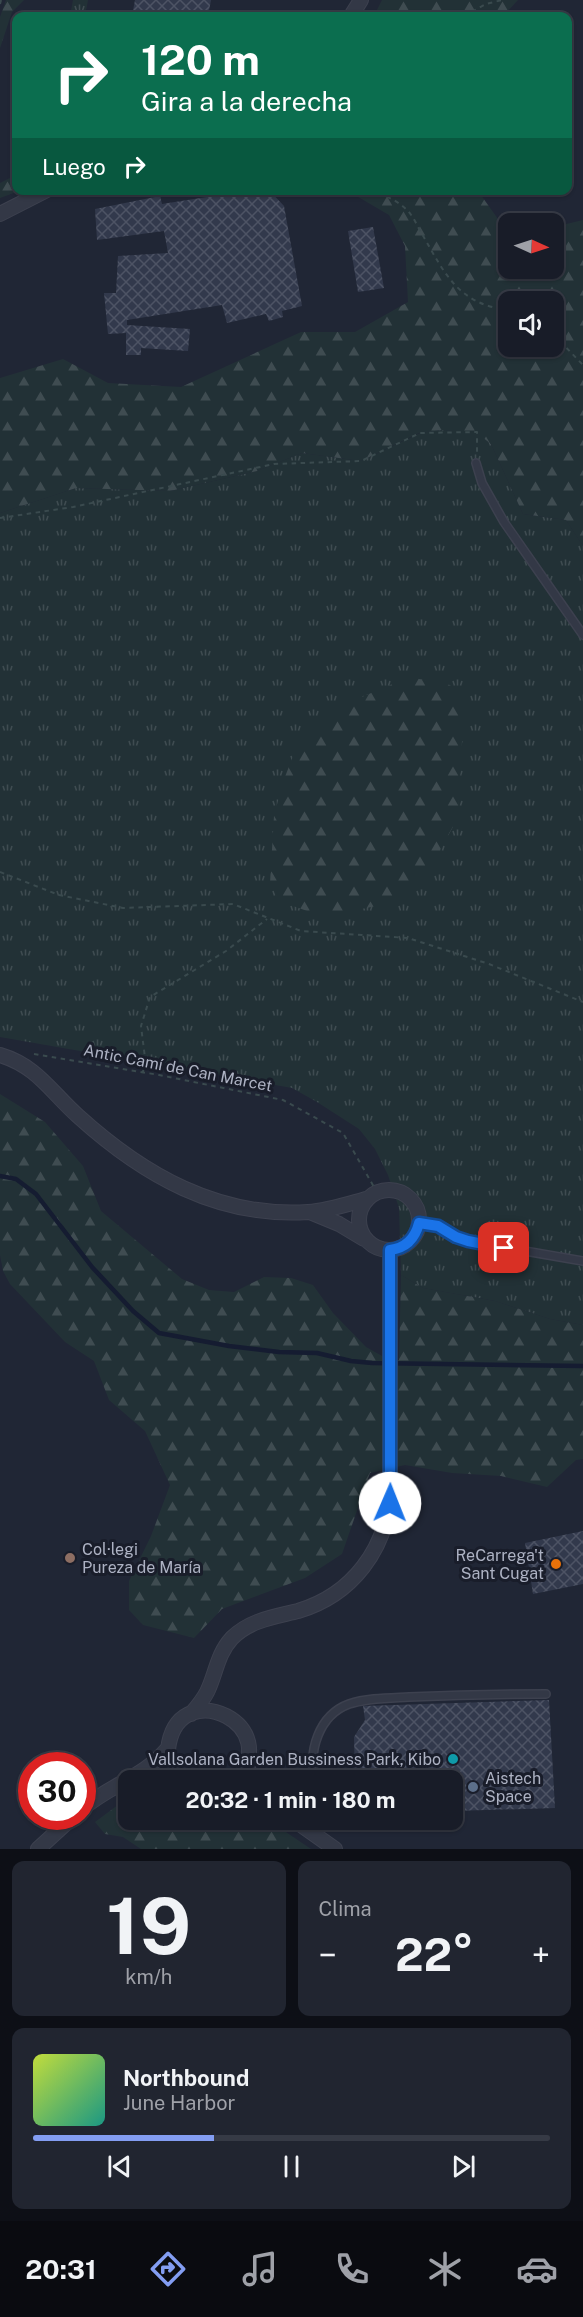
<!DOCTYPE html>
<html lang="es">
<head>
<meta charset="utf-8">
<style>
	body { margin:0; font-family:"Public Sans",sans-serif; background:#212530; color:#f1f3f6; height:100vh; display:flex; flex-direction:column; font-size:22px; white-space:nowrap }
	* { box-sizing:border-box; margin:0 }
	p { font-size:20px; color:#9fa1a8 }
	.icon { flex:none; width:33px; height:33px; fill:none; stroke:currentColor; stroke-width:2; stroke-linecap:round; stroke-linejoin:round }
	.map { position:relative; height:1849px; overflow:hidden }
	.panel { display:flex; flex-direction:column; gap:12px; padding:12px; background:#0d0f16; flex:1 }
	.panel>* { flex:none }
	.banner { position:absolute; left:12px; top:12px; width:560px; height:183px; border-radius:12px; box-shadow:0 2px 4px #0004,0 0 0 2px #363a45; background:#0b6e4f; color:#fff; overflow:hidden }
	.needle { width:39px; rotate:93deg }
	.controls { position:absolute; left:498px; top:213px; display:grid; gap:12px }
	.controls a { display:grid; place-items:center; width:66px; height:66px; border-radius:12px; background:#181c28; box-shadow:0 2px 4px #0004,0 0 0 2px #363a45; font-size:30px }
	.speed { position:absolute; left:18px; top:1752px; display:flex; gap:12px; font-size:30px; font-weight:700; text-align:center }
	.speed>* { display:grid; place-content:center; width:78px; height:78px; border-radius:50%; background:#181c28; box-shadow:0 2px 4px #0004,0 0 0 2px #363a45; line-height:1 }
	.speed .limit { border:9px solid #d22; background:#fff; color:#111 }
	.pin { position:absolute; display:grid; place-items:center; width:51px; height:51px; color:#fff; margin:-26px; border-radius:12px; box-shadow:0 3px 9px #0006 }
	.me { position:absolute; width:66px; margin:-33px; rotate:1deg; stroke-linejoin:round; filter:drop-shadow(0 0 4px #0008) }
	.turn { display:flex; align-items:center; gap:21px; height:126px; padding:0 30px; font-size:27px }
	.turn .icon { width:78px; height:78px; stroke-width:2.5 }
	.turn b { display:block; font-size:42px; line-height:51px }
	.then { display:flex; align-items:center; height:57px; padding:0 30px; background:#0003; gap:12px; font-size:22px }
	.big { font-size:45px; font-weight:700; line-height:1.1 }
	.panel .card { flex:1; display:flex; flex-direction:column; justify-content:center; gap:9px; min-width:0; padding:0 21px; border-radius:12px; background:#212530 }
	.panel .dial { align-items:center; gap:0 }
	.dial b { font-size:78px; line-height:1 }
	.song { display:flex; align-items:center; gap:18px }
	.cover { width:72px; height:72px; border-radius:9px; background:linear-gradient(135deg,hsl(70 70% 55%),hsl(170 70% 35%)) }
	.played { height:6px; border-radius:3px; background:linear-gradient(90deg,#839df2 35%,#363a45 35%) }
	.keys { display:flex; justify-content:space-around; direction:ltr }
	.heat { display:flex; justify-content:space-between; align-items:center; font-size:33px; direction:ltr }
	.panel .tiles { flex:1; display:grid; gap:12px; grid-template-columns:1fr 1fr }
	.card:last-child { grid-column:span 2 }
	.trip { position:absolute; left:118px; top:1770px; width:345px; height:60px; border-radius:12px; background:#181c28; box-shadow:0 2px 4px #0004,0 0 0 2px #363a45; font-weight:700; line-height:60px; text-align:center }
	.tabs { display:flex; height:96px; justify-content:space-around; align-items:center; background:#0a0b10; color:#9fa1a8 }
	.tabs .icon { width:42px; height:42px }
	.tabs .selected { color:#839df2 }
	.tabs b { font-size:27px; color:#f1f3f6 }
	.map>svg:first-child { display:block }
</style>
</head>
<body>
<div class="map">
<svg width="583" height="1849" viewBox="0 0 583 1849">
	<defs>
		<pattern id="grass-tufts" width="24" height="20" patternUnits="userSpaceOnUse" patternTransform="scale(1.5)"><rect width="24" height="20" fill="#223136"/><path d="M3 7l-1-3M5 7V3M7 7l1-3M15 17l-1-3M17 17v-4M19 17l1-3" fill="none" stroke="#3f4c51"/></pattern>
		<pattern id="forest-firs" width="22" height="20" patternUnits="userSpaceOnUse" patternTransform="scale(1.5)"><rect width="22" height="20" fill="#223136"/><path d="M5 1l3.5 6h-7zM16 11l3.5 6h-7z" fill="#3f4c51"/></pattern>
		<pattern id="building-cross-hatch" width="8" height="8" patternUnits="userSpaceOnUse" patternTransform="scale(1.5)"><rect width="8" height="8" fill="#32394c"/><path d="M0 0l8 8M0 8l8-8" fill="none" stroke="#4d5364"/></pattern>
	</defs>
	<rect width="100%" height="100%" fill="#202635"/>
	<path fill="url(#grass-tufts)" d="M73 0H88L85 16H70Z
		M442 430 477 432 491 444 523 514 566 520 583 546V1325L550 1319 495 1301 423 1288 401 1275 399 1208 388 1175 375 1149 359 1129 317 1102 292 1088 0 1037V513L76 488 170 491 257 471 302 453 361 461 420 433Z"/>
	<path fill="url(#forest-firs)" fill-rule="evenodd" d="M6 0H24L12 12 0 48V17Z
		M382 0H518L503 16H374Z
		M16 175V190L19 191 0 198V183Z
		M348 191H478L503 226 508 227V268H554V227L583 220V546L566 520 523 514 491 444 477 433 442 430 419 433 361 461 302 453 257 471 170 491 76 488 0 513V378L63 359 108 383 181 387 301 332H355L408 302 405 246 389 215ZM508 302H554V346H508Z
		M409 677 450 685 464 703 458 818 423 880 376 906 342 913 310 912 279 901 270 883 274 816 283 782 300 738 335 719 357 699Z
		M0 1094 45 1122 83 1166 101 1211 182 1279 209 1290 234 1292 264 1277 291 1278 313 1285 333 1313 366 1347 391 1361 399 1360 401 1275 423 1288 495 1301 550 1319 583 1325V1459L576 1460 547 1487 501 1476 452 1473 405 1465 370 1473 342 1554 305 1578 222 1609 194 1638 143 1625 129 1610V1581L151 1536 170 1485 145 1431 109 1400 94 1361 65 1342 10 1284 3 1271 0 1255Z
		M129 1798V1820H268L311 1849H141L123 1837 105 1834 95 1822 122 1802Z"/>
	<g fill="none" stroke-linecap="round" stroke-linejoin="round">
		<path stroke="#151c31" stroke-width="4.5" d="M0 1176 16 1179 36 1194 92 1267 133 1311 159 1333 229 1346 279 1352 317 1353 351 1361 372 1363 583 1366"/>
	</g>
	<path fill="url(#building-cross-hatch)" d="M135 0H211L208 16H132Z
		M226 190H269L284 206 302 306 282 311 283 317 269 321 266 314 227 323 222 305 127 320V325L190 329 188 351 141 348V355H126V333L108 334 104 293H116L118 256 168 253 164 231 97 240 95 209 160 196 162 204 226 194Z
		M373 227 384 288 358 292 348 231Z
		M583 1531V1584L533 1594 525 1543Z
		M549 1700 555 1808 453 1811V1780H355L354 1737 365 1720 363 1706Z"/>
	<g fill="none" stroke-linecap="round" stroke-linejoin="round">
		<g stroke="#3d414f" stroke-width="10">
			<path id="service" d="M476 463 482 483 504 522 583 635
				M419 1223 438 1226 456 1237 467 1241 583 1261
				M316 1780C307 1752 319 1715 349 1704 367 1698 390 1698 409 1697 455 1695 500 1694 546 1694"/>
		</g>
		<g stroke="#3d414f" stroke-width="16">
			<path id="minor" d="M351 16 361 0
				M0 214 47 190
				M0 1055C37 1066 51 1092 78 1116 143 1175 218 1218 308 1212 327 1211 348 1204 366 1199
				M359 1220a30 30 0 1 1 60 0a30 30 0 1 1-60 0Z
				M310 1212 339 1224 364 1239
				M191 1714C197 1707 203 1700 207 1692 216 1674 217 1654 232 1638 250 1620 274 1617 298 1611 352 1595 387 1549 390 1493V1250
				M246 1763 252 1780
				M137 1776 152 1775 180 1779
				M181 1780C171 1770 166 1757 169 1743 183 1675 286 1727 235 1780
				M82 1809C111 1784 143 1778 168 1748
				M294 1820 335 1849
				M38 1849 74 1816"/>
		</g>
		<path stroke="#3a4a4e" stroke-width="2" stroke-dasharray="4.5 4.5" stroke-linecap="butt" d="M0 4 1 0
			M464 16 486 4 502 0
			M370 190C384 195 397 200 407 210 414 217 417 226 422 234 445 274 458 304 508 310
			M554 335 583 365
			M0 518 73 507 274 464 361 461 420 433 477 432V452
			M0 872 59 895 123 908 233 904 301 931 408 938 489 964 583 1002
			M34 1054 159 1075 283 1100 343 1133 374 1187
			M143 1072 145 1058 141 1026 150 997 226 951 267 919"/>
		<use href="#service" stroke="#333846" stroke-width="7"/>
		<use href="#minor" stroke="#333846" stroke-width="14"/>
	</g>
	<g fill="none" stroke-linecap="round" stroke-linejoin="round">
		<g stroke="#114b97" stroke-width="15">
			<path id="route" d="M390 1503V1250C406 1248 415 1239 419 1223L438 1226 456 1237 468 1241 504 1248"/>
		</g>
		<use href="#route" stroke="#1a73e8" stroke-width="10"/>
	</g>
	<circle fill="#8d6e63" stroke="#191d2a" stroke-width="2" cx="70" cy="1558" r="6"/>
	<circle fill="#e8710a" stroke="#191d2a" stroke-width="2" cx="556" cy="1564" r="6"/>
	<circle fill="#0f9aa8" stroke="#191d2a" stroke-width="2" cx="453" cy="1759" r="6"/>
	<circle fill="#5c6f8a" stroke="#191d2a" stroke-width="2" cx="473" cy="1787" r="6"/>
	<g text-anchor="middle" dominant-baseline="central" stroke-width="6" stroke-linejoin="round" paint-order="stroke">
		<g font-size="16" fill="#adb2c3" stroke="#191d2a">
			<text transform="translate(178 1068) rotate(11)">Antic Camí de Can Marcet</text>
		</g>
		<g font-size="16" fill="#adb2c3" stroke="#191d2a" text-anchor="start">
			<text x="82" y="1549">Col·legi<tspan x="82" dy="18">Pureza de María</tspan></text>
			<text x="544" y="1555" text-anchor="end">ReCarrega't<tspan x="544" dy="18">Sant Cugat</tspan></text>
			<text x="441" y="1759" text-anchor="end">Vallsolana Garden Bussiness Park, Kibo</text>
			<text x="485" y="1778">Aistech<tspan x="485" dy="18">Space</tspan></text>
		</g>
	</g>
</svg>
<div class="controls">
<a><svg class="needle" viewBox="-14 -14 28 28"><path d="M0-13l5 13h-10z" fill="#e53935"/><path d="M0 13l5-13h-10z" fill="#9fa1a8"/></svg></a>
<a><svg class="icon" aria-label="sound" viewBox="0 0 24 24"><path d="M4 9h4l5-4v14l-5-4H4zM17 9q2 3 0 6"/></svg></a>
</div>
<div class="speed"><div class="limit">30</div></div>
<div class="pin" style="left:504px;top:1248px;background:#d93025"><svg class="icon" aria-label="arrive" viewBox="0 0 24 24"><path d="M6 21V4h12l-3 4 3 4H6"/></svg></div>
<svg class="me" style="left:390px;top:1503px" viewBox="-20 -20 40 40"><circle r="19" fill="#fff"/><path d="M0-13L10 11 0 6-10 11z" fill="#1a73e8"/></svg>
<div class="trip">20:32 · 1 min · 180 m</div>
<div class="banner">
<div class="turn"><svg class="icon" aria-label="right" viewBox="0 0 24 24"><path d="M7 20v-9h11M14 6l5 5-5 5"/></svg><div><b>120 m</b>Gira a la derecha</div></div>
<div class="then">Luego<svg class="icon" aria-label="right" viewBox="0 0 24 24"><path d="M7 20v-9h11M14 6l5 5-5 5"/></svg></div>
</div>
</div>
<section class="panel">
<div class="tiles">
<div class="card dial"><b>19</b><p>km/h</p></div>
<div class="card"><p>Clima</p>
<div class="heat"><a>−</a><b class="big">22°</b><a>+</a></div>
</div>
<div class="card">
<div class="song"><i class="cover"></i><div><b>Northbound</b><p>June Harbor</p></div></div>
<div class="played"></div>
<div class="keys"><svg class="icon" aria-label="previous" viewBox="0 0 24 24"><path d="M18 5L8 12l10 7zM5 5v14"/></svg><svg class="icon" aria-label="pause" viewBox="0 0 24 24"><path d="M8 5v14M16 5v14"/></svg><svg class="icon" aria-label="next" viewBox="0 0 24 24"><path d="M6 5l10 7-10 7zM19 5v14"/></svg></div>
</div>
</div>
</section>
<nav class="tabs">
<b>20:31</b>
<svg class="icon selected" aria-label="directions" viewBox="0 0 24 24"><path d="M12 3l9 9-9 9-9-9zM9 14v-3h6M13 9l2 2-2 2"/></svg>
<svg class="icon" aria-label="music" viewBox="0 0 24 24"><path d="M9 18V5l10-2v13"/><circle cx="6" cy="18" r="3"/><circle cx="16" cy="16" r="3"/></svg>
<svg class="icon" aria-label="phone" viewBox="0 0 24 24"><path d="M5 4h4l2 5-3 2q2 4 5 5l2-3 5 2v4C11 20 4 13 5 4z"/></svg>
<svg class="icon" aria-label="climate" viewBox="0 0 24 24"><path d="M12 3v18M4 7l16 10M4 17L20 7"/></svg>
<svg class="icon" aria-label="car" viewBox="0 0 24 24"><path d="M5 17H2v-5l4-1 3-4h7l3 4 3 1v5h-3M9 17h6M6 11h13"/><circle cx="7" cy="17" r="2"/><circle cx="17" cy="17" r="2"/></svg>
</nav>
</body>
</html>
